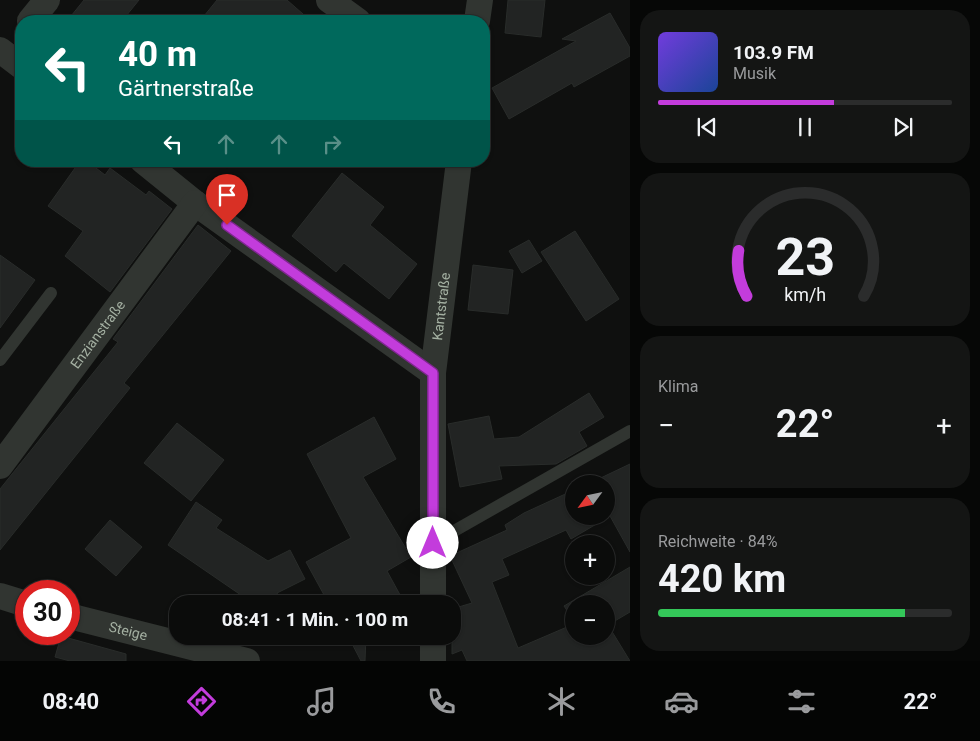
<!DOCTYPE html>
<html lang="de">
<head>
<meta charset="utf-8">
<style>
	body { margin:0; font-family:Roboto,sans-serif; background:#141514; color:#f1f3f6; height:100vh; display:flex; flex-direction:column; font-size:19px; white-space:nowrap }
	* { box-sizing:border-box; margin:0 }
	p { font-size:16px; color:#9a9b9d }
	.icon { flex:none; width:28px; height:28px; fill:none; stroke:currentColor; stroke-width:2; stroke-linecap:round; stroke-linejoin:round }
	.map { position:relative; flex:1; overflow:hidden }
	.side { display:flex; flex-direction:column; gap:10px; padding:10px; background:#060706; width:350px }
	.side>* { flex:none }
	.top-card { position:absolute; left:15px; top:15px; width:475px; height:152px; border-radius:20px; box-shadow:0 1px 4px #0004,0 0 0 1px #2b2c2c; background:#00695c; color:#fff; overflow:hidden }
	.needle { width:32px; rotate:237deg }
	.tools { position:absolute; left:565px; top:475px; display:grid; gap:10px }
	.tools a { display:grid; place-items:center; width:50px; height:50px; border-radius:50%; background:#0b0c0b; box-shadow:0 1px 4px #0004,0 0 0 1px #2b2c2c; font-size:25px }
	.speed { position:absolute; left:15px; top:580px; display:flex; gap:10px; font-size:25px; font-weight:700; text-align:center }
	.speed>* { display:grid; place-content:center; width:65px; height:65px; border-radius:50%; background:#0b0c0b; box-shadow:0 1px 4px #0004,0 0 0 1px #2b2c2c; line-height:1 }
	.speed .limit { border:8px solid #d22; background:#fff; color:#111 }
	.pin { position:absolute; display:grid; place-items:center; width:42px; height:42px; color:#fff; margin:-51px -21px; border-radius:50% 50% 50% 0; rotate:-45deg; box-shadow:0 0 5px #0007 }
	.pin .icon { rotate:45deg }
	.me { position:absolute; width:55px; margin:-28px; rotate:0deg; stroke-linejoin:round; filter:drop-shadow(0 0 4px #0008) }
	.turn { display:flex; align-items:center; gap:18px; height:105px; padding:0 20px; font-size:22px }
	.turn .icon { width:65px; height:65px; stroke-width:2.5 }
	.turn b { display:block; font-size:35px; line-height:42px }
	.lanes { display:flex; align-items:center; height:48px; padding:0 20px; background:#0003; justify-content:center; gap:25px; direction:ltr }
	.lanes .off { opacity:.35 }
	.big { font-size:38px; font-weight:700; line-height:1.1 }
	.side .card { flex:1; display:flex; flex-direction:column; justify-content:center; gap:8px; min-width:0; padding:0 18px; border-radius:20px; background:#141514 }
	.side .dial { align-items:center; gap:0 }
	.dial svg { height:130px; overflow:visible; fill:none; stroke:#2b2c2c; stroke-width:7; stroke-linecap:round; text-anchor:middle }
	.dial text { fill:#f1f3f6; stroke:none }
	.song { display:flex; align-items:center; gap:15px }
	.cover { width:60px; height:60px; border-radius:8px; background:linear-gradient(135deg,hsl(260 70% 55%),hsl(220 70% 35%)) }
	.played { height:5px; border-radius:2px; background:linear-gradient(90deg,#c33cdc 60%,#2b2c2c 60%) }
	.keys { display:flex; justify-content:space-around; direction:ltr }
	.heat { display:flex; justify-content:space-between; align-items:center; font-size:28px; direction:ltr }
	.charge { height:8px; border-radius:4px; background:linear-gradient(90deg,#34c759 84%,#2b2c2c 0) }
	.trip { position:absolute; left:169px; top:595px; width:292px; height:50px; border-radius:20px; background:#0b0c0b; box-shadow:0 1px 4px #0004,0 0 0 1px #2b2c2c; font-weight:700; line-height:50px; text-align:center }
	.tabs { display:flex; height:80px; justify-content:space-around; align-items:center; background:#040504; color:#9a9b9d }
	.tabs .icon { width:35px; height:35px }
	.tabs .active { color:#c33cdc }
	.tabs b { font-size:22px; color:#f1f3f6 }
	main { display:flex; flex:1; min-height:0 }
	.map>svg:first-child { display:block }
</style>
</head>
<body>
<main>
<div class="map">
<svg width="630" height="661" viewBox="0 0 630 661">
	<rect width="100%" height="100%" fill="#0f100f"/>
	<path fill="#222423" stroke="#292c2a" d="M84 0H139L122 21H67Z
		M217 0H287L311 21H200Z
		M508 0H545L541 37 505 33Z
		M610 13 630 48V56L574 87 572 83 509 119 492 88 576 41 562 39Z
		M80 161H87L105 175 110 168 146 195 149 191 172 209 110 292 65 256 83 231 48 206Z
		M342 173 384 207 370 225 417 264 389 299 344 263 336 272 292 236Z
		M198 225 231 251 124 383 130 388 0 550V489L118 342 113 339Z
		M575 231 619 299 586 321 541 252Z
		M529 240 542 261 522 273 509 251Z
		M0 255 35 280 0 328Z
		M473 265 513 270 508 314 468 310Z
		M589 393 604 417 579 432 587 446 556 464 499 466 502 479 460 487 448 424 489 416 494 439 519 437Z
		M374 417 396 459 363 477 411 557 387 571 405 604H329L306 562 351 538 307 454Z
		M177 423 224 460 191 501 144 463Z
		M630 464V552L610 516 571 539 566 530 502 559 509 575 492 582 518 648 574 624V636H606V604H574V621L564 606 630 567V612L608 625 630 661H467L462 650 452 654V609L472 603 450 556 507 530 505 525 524 513 574 490V516H606V484H588Z
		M196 502 222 520 216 528 268 561 290 550 305 579 277 593 282 604H254L168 545Z
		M110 520 142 547 116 576 85 549Z
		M61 636 126 654V661H70L55 657Z
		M348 636H366L365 661H361Z"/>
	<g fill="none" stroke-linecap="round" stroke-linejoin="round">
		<path stroke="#313531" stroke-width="12" d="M0 360 51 293
			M433 543 630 431"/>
		<g stroke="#313531" stroke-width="26">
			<path d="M329 0 358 21"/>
			<path d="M30 21 47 0"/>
			<path d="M477 21 480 0"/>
			<path d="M0 50 21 66"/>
			<path d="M143 161 195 203 433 373"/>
			<path id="s1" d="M0 466 195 203"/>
			<path d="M0 596 26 604"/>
			<path id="s2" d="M433 604V373L459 161"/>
			<path id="s3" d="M69 616 247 661"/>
			<path d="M433 661V636"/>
		</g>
	</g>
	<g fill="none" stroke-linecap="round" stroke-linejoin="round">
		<g stroke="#7f278f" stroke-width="12">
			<path id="route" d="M227 225 433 373V543"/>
		</g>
		<use href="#route" stroke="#c33cdc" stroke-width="9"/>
	</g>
	<g text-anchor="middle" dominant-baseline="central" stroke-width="5" stroke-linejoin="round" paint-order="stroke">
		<g font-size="14" fill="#a4b0a2" stroke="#0a0b0a">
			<text stroke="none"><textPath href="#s2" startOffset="298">Kantstraße</textPath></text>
			<text stroke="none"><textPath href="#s1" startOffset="164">Enzianstraße</textPath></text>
			<text stroke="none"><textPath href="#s3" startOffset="61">Steige</textPath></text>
		</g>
	</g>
</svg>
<div class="tools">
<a><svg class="needle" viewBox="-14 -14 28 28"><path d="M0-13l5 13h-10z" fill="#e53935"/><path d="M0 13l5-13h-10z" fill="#9a9b9d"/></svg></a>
<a>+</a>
<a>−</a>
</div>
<div class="speed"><div class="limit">30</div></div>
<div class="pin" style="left:227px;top:225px;background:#d93025"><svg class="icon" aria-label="arrive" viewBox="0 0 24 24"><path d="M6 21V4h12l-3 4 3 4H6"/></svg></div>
<svg class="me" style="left:433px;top:543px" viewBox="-20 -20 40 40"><circle r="19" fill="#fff"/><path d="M0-13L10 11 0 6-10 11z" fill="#c33cdc"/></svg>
<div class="trip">08:41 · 1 Min. · 100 m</div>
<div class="top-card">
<div class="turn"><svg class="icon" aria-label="left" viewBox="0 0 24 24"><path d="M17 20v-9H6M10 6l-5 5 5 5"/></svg><div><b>40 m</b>Gärtnerstraße</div></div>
<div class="lanes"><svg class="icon" aria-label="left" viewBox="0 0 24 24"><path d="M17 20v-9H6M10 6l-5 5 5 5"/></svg><svg class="icon off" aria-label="ahead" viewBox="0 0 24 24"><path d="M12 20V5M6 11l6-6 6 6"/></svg><svg class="icon off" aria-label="ahead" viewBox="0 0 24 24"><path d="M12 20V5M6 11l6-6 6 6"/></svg><svg class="icon off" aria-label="right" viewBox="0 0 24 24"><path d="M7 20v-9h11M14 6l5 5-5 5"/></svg></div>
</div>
</div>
<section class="side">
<div class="card">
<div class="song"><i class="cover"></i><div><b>103.9 FM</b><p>Musik</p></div></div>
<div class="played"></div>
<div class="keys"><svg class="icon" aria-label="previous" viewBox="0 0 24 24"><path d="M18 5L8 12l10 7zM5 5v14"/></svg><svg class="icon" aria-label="pause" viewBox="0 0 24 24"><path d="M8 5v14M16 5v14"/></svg><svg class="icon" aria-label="next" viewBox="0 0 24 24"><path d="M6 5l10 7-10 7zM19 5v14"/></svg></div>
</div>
<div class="card dial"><svg viewBox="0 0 100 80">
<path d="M14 69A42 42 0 1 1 86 69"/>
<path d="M14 69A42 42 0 0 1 9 41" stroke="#c33cdc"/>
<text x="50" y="56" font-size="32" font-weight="700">23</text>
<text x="50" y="72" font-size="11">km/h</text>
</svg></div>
<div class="card"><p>Klima</p>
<div class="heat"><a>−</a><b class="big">22°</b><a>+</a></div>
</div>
<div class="card"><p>Reichweite · 84%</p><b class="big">420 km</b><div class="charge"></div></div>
</section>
</main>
<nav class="tabs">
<b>08:40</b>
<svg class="icon active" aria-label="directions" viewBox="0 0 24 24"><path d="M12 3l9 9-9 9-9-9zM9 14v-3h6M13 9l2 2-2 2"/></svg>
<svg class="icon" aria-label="music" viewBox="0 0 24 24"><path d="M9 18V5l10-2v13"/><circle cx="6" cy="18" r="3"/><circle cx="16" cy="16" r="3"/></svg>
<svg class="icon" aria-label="phone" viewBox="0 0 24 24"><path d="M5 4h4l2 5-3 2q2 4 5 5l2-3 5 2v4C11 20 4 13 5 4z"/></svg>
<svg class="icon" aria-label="climate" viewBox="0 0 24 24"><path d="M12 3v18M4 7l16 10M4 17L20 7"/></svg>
<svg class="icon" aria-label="car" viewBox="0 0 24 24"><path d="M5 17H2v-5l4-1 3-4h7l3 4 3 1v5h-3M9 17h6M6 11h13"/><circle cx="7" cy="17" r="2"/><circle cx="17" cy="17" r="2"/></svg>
<svg class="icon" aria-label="filters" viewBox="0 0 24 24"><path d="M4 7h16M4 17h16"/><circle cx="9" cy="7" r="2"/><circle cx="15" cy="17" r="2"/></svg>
<b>22°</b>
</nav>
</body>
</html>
